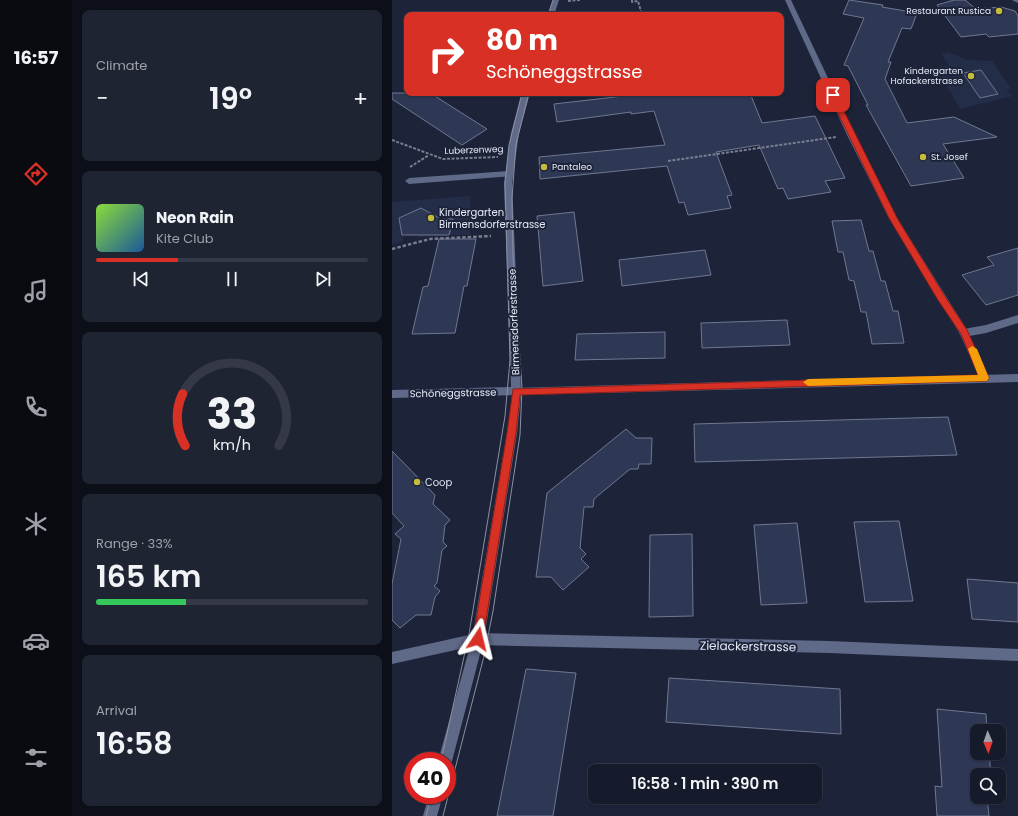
<!DOCTYPE html>
<html lang="en">
<head>
<meta charset="utf-8">
<style>
	body { margin:0; font-family:Poppins,sans-serif; background:#1f2433; color:#f1f3f6; height:100vh; display:flex; flex-direction:column; font-size:15px; white-space:nowrap }
	* { box-sizing:border-box; margin:0 }
	p { font-size:13px; color:#9ea1a9 }
	.icon { flex:none; width:22px; height:22px; fill:none; stroke:currentColor; stroke-width:2; stroke-linecap:round; stroke-linejoin:round }
	.map { position:relative; flex:1; overflow:hidden }
	.side { display:flex; flex-direction:column; gap:10px; padding:10px; background:#0c0f18; width:320px }
	.side>* { flex:none }
	.top-card { position:absolute; left:12px; top:12px; width:380px; height:84px; border-radius:8px; box-shadow:0 1px 3px #0004,0 0 0 1px #353947; background:#d93025; color:#fff; overflow:hidden }
	.needle { width:26px; rotate:178deg }
	.controls { position:absolute; left:578px; top:724px; display:grid; gap:8px }
	.controls a { display:grid; place-items:center; width:36px; height:36px; border-radius:8px; background:#161b2b; box-shadow:0 1px 3px #0004,0 0 0 1px #353947; font-size:20px }
	.speed { position:absolute; left:12px; top:752px; display:flex; gap:8px; font-size:20px; font-weight:700; text-align:center }
	.speed>* { display:grid; place-content:center; width:52px; height:52px; border-radius:50%; background:#161b2b; box-shadow:0 1px 3px #0004,0 0 0 1px #353947; line-height:1 }
	.speed .limit { border:6px solid #d22; background:#fff; color:#111 }
	.pin { position:absolute; display:grid; place-items:center; width:34px; height:34px; color:#fff; margin:-17px; border-radius:8px; box-shadow:0 2px 6px #0006 }
	.me { position:absolute; width:44px; margin:-22px; rotate:10deg; stroke-linejoin:round; filter:drop-shadow(0 0 3px #0008) }
	.turn { display:flex; align-items:center; gap:14px; height:84px; padding:0 16px; font-size:18px }
	.turn .icon { width:52px; height:52px; stroke-width:2.5 }
	.turn b { display:block; font-size:28px; line-height:34px }
	.big { font-size:30px; font-weight:600; line-height:1.1 }
	.side .card { flex:1; display:flex; flex-direction:column; justify-content:center; gap:6px; min-width:0; padding:0 14px; border-radius:8px; background:#1f2433 }
	.side .dial { align-items:center; gap:0 }
	.dial svg { height:104px; overflow:visible; fill:none; stroke:#353947; stroke-width:7; stroke-linecap:round; text-anchor:middle }
	.dial text { fill:#f1f3f6; stroke:none }
	.song { display:flex; align-items:center; gap:12px }
	.cover { width:48px; height:48px; border-radius:6px; background:linear-gradient(135deg,hsl(90 70% 55%),hsl(210 70% 35%)) }
	.played { height:4px; border-radius:2px; background:linear-gradient(90deg,#d93025 30%,#353947 30%) }
	.keys { display:flex; justify-content:space-around; direction:ltr }
	.heat { display:flex; justify-content:space-between; align-items:center; font-size:22px; direction:ltr }
	.charge { height:6px; border-radius:3px; background:linear-gradient(90deg,#34c759 33%,#353947 0) }
	.trip { position:absolute; left:196px; top:764px; width:234px; height:40px; border-radius:8px; background:#161b2b; box-shadow:0 1px 3px #0004,0 0 0 1px #353947; font-weight:600; line-height:40px; text-align:center }
	main { display:flex; flex:1; min-height:0 }
	.menu { display:flex; flex-direction:column; width:72px; justify-content:space-around; align-items:center; background:#090b11; color:#9ea1a9 }
	.menu .icon { width:28px; height:28px }
	.menu .active { color:#d93025 }
	.menu b { font-size:18px; color:#f1f3f6 }
	.map>svg:first-child { display:block }
</style>
</head>
<body>
<main>
<nav class="menu">
<b>16:57</b>
<svg class="icon active" aria-label="directions" viewBox="0 0 24 24"><path d="M12 3l9 9-9 9-9-9zM9 14v-3h6M13 9l2 2-2 2"/></svg>
<svg class="icon" aria-label="music" viewBox="0 0 24 24"><path d="M9 18V5l10-2v13"/><circle cx="6" cy="18" r="3"/><circle cx="16" cy="16" r="3"/></svg>
<svg class="icon" aria-label="phone" viewBox="0 0 24 24"><path d="M5 4h4l2 5-3 2q2 4 5 5l2-3 5 2v4C11 20 4 13 5 4z"/></svg>
<svg class="icon" aria-label="climate" viewBox="0 0 24 24"><path d="M12 3v18M4 7l16 10M4 17L20 7"/></svg>
<svg class="icon" aria-label="car" viewBox="0 0 24 24"><path d="M5 17H2v-5l4-1 3-4h7l3 4 3 1v5h-3M9 17h6M6 11h13"/><circle cx="7" cy="17" r="2"/><circle cx="17" cy="17" r="2"/></svg>
<svg class="icon" aria-label="filters" viewBox="0 0 24 24"><path d="M4 7h16M4 17h16"/><circle cx="9" cy="7" r="2"/><circle cx="15" cy="17" r="2"/></svg>
</nav>
<section class="side">
<div class="card"><p>Climate</p>
<div class="heat"><a>−</a><b class="big">19°</b><a>+</a></div>
</div>
<div class="card">
<div class="song"><i class="cover"></i><div><b>Neon Rain</b><p>Kite Club</p></div></div>
<div class="played"></div>
<div class="keys"><svg class="icon" aria-label="previous" viewBox="0 0 24 24"><path d="M18 5L8 12l10 7zM5 5v14"/></svg><svg class="icon" aria-label="pause" viewBox="0 0 24 24"><path d="M8 5v14M16 5v14"/></svg><svg class="icon" aria-label="next" viewBox="0 0 24 24"><path d="M6 5l10 7-10 7zM19 5v14"/></svg></div>
</div>
<div class="card dial"><svg viewBox="0 0 100 80">
<path d="M14 69A42 42 0 1 1 86 69"/>
<path d="M14 69A42 42 0 0 1 12 29" stroke="#d93025"/>
<text x="50" y="56" font-size="32" font-weight="700">33</text>
<text x="50" y="72" font-size="11">km/h</text>
</svg></div>
<div class="card"><p>Range · 33%</p><b class="big">165 km</b><div class="charge"></div></div>
<div class="card"><p>Arrival</p><b class="big">16:58</b></div>
</section>
<div class="map">
<svg width="626" height="816" viewBox="0 0 626 816">
	<rect width="100%" height="100%" fill="#1d2439"/>
	<path fill="#242d48" d="M555 52 576 60 600 61 619 89 614 90 621 96 568 109 544 67 557 66 550 54Z
		M78 196V235H45L25 238 26 235H11V242L0 245V202Z"/>
	<path fill="#2e3754" stroke="#6f7891" d="M457 0 491 5 490 7 525 13 519 29 510 28 496 62H499L493 79 515 123 562 117 605 137 551 144 572 178 519 186 474 105H476L456 66 452 65 472 18 451 14Z
		M562 0H573L584 9 609 7 623 11 626 16V34L597 37 594 34 569 37 545 5Z
		M589 70 606 94 588 98 571 73Z
		M0 93H38L95 129 70 145 0 99Z
		M258 93H358L370 123 423 116 453 178 433 181 439 192 396 199 391 188 386 189 367 145 324 152 340 195 335 196 339 208 296 215 292 202 287 203 275 166 148 179 147 157 273 145 262 111 239 114V112L165 122 162 104Z
		M29 208 49 219H61L57 235H10L7 218Z
		M182 212 191 281 151 286 145 216Z
		M469 220 477 251H481L489 281H493L501 311H506L512 343 480 344 474 312H469L462 281 457 280 451 252H446L440 221Z
		M47 239H84L75 286H72L63 333 20 334 31 287 36 286Z
		M626 248V295L594 305 570 275 602 265 595 257Z
		M313 250 319 275 230 286 227 260Z
		M395 320 398 345 310 348 309 323Z
		M273 332V358L183 360 185 334Z
		M556 417 565 455 303 462 302 424Z
		M234 429 244 438H260L259 464H247L246 469H238L202 499 201 507H192L188 548 194 554 189 559 197 567 171 590 159 577H144L155 493Z
		M0 451 43 495 41 504 58 520 53 525 51 542 55 546 50 550 45 583 42 586 48 591 43 597 39 615H24L8 628 0 620V584L9 539 3 534 12 526 0 513Z
		M507 521 521 601 473 602 462 522Z
		M405 523 415 603 369 605 362 525Z
		M300 534 301 616 257 617 258 535Z
		M575 579 626 583V622L580 619Z
		M134 669 184 673 161 816H105Z
		M277 678 448 689 449 734 274 722Z
		M545 709 594 714 595 731H585V753H597L599 775H585V797H595L597 816H545L543 786 550 787Z"/>
	<g fill="none" stroke-linecap="round" stroke-linejoin="round">
		<path stroke="#787e90" stroke-width="2" stroke-dasharray="3 1.5" stroke-linecap="butt" d="M240 0V2L246 1 250 15
			M176 1 188 0
			M0 140 51 159 106 157
			M276 161 444 137
			M18 167 37 155"/>
		<path stroke="#787e90" stroke-width="2.5" stroke-dasharray="3.5 2" stroke-linecap="butt" d="M0 249 38 239 99 236"/>
		<path fill="#5f6a89" fill-rule="evenodd" d="M117 171 120 172V176L17 184 13 181 17 178Z
			M626 315V323L594 333 572 337 567 333 572 329 594 325Z
			M86 633 90 635 92 639 90 643 86 645 0 664V652Z"/>
		<path fill="#5f6a89" fill-rule="evenodd" d="M161 0H167L162 15H156Z
			M393 0H399L463 135 505 218 575 330 597 378 595 381H589L568 334 497 218 455 135Z
			M620 0H626V3Z
			M130 93H138L127 133 120 183 129 391 127 394 124 395 0 398V390L119 387 112 183 119 133Z
			M86 633 437 641 626 649V661L437 653 86 645 82 643 80 639 82 635Z"/>
		<path fill="#5f6a89" fill-rule="evenodd" d="M626 374V382L129 395 125 433 92 639 60 761 58 766 55 767V761H46L80 639 115 433 121 388Z
			M37 795H51L45 816H31Z"/>
		<path stroke="#8b91a2" stroke-width="1" d="M156 15 161 0
			M49 761 77 634 113 416 118 360 113 184 117 145 130 93
			M34 816 40 795
			M51 816 92 656 101 611 128 435 130 388 121 255 120 198 124 144 137 93"/>
	</g>
	<path fill="#d93025" stroke="#8d1f18" d="M441 93 444 95 505 218 552 295 575 330 597 378 595 381 128 395 124 433 91 639 90 643 86 644 82 643 81 639 115 433 121 389 586 375 569 334 546 300 497 218 437 95Z"/>
	<path fill="#f59e0b" d="M580 346 585 349 597 378 595 381 416 386 411 382 416 379 586 375 576 349Z"/>
	<g fill="#c5bc3d" stroke="#1d2439" stroke-width="1.5">
		<circle cx="607" cy="11" r="4"/>
		<circle cx="579" cy="76" r="4"/>
		<circle cx="531" cy="157" r="4"/>
		<circle cx="152" cy="167" r="4"/>
		<circle cx="39" cy="218" r="4"/>
		<circle cx="25" cy="482" r="4"/>
	</g>
	<g text-anchor="middle" dominant-baseline="central" stroke-width="4" stroke-linejoin="round" paint-order="stroke">
		<g font-size="9" fill="#e5eaf8" stroke="#1d2439" text-anchor="end">
			<text x="599" y="11">Restaurant Rustica</text>
			<text x="571" y="71">Kindergarten<tspan x="571" dy="10">Hofackerstrasse</tspan></text>
			<text x="539" y="157" text-anchor="start">St. Josef</text>
			<text x="160" y="167" text-anchor="start">Pantaleo</text>
		</g>
		<g font-size="9" fill="#e5eaf8" stroke="#1d2439">
			<text transform="translate(82 150) rotate(-2)">Luberzenweg</text>
		</g>
		<g font-size="10" fill="#e5eaf8" stroke="#1d2439" text-anchor="start">
			<text x="47" y="212">Kindergarten<tspan x="47" dy="12">Birmensdorferstrasse</tspan></text>
			<text x="33" y="482">Coop</text>
		</g>
		<g font-size="10" fill="#e5eaf8" stroke="#1d2439">
			<text transform="translate(122 322) rotate(-92)">Birmensdorferstrasse</text>
			<text transform="translate(61 393) rotate(-1)">Schöneggstrasse</text>
		</g>
		<g font-size="12" fill="#e5eaf8" stroke="#1d2439">
			<text transform="translate(356 646) rotate(1)">Zielackerstrasse</text>
		</g>
	</g>
</svg>
<div class="controls">
<a><svg class="needle" viewBox="-14 -14 28 28"><path d="M0-13l5 13h-10z" fill="#e53935"/><path d="M0 13l5-13h-10z" fill="#9ea1a9"/></svg></a>
<a><svg class="icon" aria-label="search" viewBox="0 0 24 24"><circle cx="10" cy="10" r="6"/><path d="M15 15l6 6"/></svg></a>
</div>
<div class="speed"><div class="limit">40</div></div>
<div class="pin" style="left:441px;top:95px;background:#d93025"><svg class="icon" aria-label="arrive" viewBox="0 0 24 24"><path d="M6 21V4h12l-3 4 3 4H6"/></svg></div>
<svg class="me" style="left:86px;top:639px" viewBox="-20 -20 40 40"><path d="M0-17L14 15 0 8-14 15z" fill="#d93025" stroke="#fff" stroke-width="4"/></svg>
<div class="trip">16:58 · 1 min · 390 m</div>
<div class="top-card">
<div class="turn"><svg class="icon" aria-label="right" viewBox="0 0 24 24"><path d="M7 20v-9h11M14 6l5 5-5 5"/></svg><div><b>80 m</b>Schöneggstrasse</div></div>
</div>
</div>
</main>
</body>
</html>
